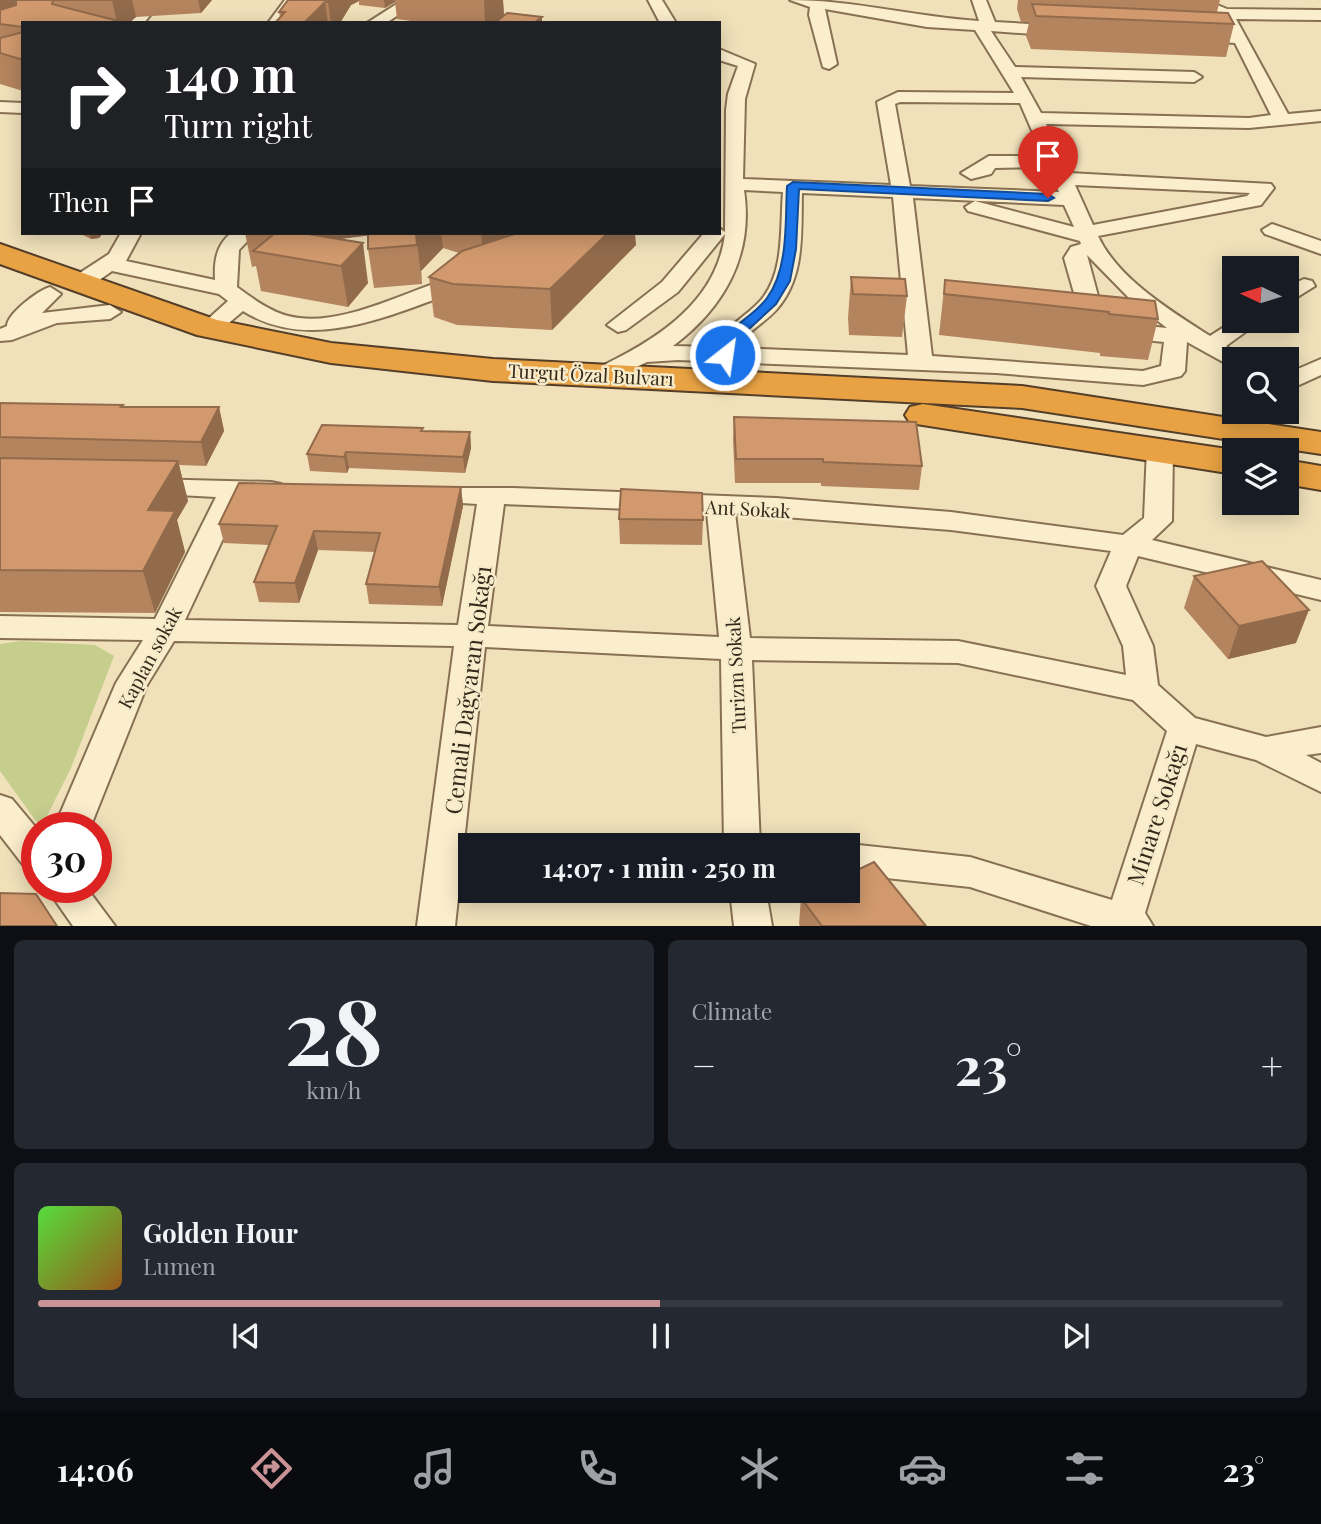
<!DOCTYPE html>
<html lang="en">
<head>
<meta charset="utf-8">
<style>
	body { margin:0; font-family:"Playfair Display",serif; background:#242831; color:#f1f3f6; height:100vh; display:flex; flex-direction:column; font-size:26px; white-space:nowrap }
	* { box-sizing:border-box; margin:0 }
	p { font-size:23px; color:#9ea1a6 }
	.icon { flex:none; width:38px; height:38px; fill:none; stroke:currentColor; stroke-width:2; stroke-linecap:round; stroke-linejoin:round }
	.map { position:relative; height:926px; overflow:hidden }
	.drawer { display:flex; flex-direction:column; gap:14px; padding:14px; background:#0d0f14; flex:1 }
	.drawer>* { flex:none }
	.guide { position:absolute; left:21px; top:21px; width:700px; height:214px; border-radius:0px; box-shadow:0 4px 18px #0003; background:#202124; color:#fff; overflow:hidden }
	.needle { width:46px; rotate:274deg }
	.controls { position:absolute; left:1222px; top:256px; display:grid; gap:14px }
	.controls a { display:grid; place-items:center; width:77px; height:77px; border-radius:0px; background:#171b24; box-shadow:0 4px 18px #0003; font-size:35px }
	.speed { position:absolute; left:21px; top:812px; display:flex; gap:14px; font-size:35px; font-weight:700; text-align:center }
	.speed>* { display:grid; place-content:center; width:91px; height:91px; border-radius:50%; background:#171b24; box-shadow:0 4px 18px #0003; line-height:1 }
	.speed .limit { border:10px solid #d22; background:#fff; color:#111 }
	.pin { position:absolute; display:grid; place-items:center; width:60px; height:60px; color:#fff; margin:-72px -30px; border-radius:50% 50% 50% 0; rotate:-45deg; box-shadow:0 0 7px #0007 }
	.pin .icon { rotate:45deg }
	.me { position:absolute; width:77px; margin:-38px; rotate:30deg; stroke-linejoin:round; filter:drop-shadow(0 0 5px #0008) }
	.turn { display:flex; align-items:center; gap:24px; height:147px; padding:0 28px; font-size:32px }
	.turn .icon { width:91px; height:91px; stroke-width:2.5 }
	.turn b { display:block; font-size:49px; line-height:60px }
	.then { display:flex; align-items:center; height:66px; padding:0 28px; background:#0003; gap:14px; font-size:26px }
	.big { font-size:52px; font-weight:700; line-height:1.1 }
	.drawer .widget { flex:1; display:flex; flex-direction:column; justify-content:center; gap:10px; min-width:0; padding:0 24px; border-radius:10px; background:#242831 }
	.drawer .dial { align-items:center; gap:0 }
	.dial b { font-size:91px; line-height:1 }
	.song { display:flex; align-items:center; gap:21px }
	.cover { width:84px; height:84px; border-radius:10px; background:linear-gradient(135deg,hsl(110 70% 55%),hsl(30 70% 35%)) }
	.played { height:7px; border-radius:4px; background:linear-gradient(90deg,#ca9496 50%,#363941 50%) }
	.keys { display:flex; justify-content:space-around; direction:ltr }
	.heat { display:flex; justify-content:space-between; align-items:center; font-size:38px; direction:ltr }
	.drawer .tiles { flex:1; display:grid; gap:14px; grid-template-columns:1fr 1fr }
	.widget:last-child { grid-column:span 2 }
	.trip { position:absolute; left:458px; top:833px; width:402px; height:70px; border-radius:0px; background:#171b24; box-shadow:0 4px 18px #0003; font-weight:700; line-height:70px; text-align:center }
	.tabs { display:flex; height:112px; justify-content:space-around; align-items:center; background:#090b0e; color:#9ea1a6 }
	.tabs .icon { width:49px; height:49px }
	.tabs .active { color:#ca9496 }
	.tabs b { font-size:32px; color:#f1f3f6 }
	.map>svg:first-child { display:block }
</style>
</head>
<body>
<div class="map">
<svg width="1321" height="926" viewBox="0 0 1321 926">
	<rect width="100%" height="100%" fill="#f0e1ba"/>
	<path fill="#c6ce8e" d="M20 641 95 645 114 656 71 768 41 828 0 771V644Z"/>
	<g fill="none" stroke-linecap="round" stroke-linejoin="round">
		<g stroke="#887053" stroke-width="4">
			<path id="minor" d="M147 0H162L144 23H128Z
				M285 0H300L284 23H268Z
				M403 0H421L386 23H367Z
				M648 0H662L676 23H660Z
				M790 0C853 0 916 17 979 21L972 0H986L995 22 1062 26 1070 31 1062 36 991 31 1015 67 1194 72 1202 77 1194 82 1021 77 1041 113 1249 118 1271 115 1235 43 1189 40V34L1195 32 1230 34 1219 17 1186 0H1205L1227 9 1321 10V20L1236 19 1288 114 1321 111V121L1249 128 1046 124 1069 173 1271 184 1274 188 1261 205 1098 236C1118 279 1171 311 1210 336L1235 320H1262L1226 346 1244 359H1234V368L1187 342 1185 371 1181 376 1143 385 996 373 678 360 647 362 620 375H604L600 370 604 365C659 338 717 301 725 234L678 292 626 330 618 332 607 325 662 282 704 233H719V228L725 232 726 110 728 94 738 66 719 60V49L755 64 745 99 743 179 891 185 877 102 898 92 1014 93 975 30 927 27 825 9 837 64 829 69 823 67 809 15 810 7ZM900 102 1020 103 1043 156H989L961 173 971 179 991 174 995 168 1047 167 1059 192 910 186 895 104ZM1075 185 1250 193 1247 196 1093 225ZM744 190 783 192C780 226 785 272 761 300 746 317 726 325 716 347L673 346C724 308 754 255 744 190ZM802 193 893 197 908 355 739 348C746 331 765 323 777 309 805 277 801 233 802 193ZM913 198 1064 205 1074 227 975 201 965 207 968 211 1080 241 1081 244 1071 247 1064 258 1084 328 1095 335 1164 342 1161 366 1143 371 932 356ZM1087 255 1132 301 1167 328 1105 322Z
				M0 102 23 103V113L0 112Z
				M1272 224 1321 241V254L1265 234 1262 230Z
				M121 233H141L126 261 215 280C214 261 216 246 231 233H255L239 250 237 287C252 298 269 311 288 316 341 330 413 287 464 274L475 281 472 286C400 310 315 356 243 311L217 333 209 335 198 328 228 301 219 294 112 271 88 288H72L69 283 72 278 109 254Z
				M1304 279 1312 281 1315 286 1286 304V287Z
				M50 287 61 294 42 313 110 305 121 312 110 319 57 323 12 340 0 341V329L7 326C7 314 37 291 50 287Z
				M1321 359V375L1286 391V374Z
				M1254 411H1279L1280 416 1276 421H1258Z
				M1160 441 1169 444 1173 449 1172 521 1152 540 1321 580V600L1138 556 1126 586 1153 646 1158 685 1195 718 1266 737 1321 727V753L1306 755 1321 763V792L1256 760 1196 744 1145 913 1153 926H1091L970 887 849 874V845H846L849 844 970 857 1112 900 1167 731 1133 700 958 663 752 660 760 845H724L721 659 485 647 455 926H417L454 646 174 641 147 685 90 828H54L116 683 143 640 0 638V616L155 619 216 497 140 493 136 487 140 481 149 479 271 482 281 484 284 490 281 496 242 498 185 620 458 625 477 504 415 500 411 494 415 488H513L776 498 951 512 1123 535 1144 518 1147 449 1151 444ZM504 504 707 512 719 637 488 626ZM735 513 951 530 1111 551 1096 586 1123 646 1126 675 958 641 750 638Z
				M0 795 12 799 37 829V871L24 866 0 835Z
				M46 887H86L115 926H73Z
				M730 891H766L772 926H734Z"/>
		</g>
		<g stroke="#553e29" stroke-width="4">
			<path id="highway" d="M0 244 217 320 331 343 493 359 1022 386 1321 432V454L1022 408 493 381 331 363 197 335 0 264Z
				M923 404 1234 450V474L910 423 905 415 910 407Z
				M1286 460 1321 466V490L1286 484Z"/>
		</g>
		<use href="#minor" fill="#fbeecd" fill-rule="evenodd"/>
		<use href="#highway" fill="#e8a243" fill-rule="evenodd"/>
	</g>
	<path fill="#b4845e" d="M0 0H212L201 13 136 17 129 23H23V91L0 84Z
		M288 0H503L504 15 542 23H425L397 19 395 2 385 8 359 5V1L351 5 340 23H275L280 17 279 12Z
		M1018 0H1220L1217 12 1234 24 1226 57 1031 49 1026 36 1029 22H1021L1017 9Z
		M79 233H103L99 238 91 239Z
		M245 233H309V234L313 235V233H511V235L636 245 552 330 457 325 434 317 429 277 459 253 443 248 421 271 422 284 374 288 368 249V235L339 239 368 283 348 307 261 291 256 266 252 267Z
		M851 277 907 296 902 337 849 335 848 318Z
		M945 280 1158 319 1148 360 1100 356V353L939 335Z
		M0 403 123 407H219L224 431 206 466 179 465 188 501 177 520 185 552 155 613 0 612Z
		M734 417 922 466 919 490 821 486V483H735L733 440Z
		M423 431 470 432 471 448 465 473 349 468 347 473 310 471 307 454Z
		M461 487 463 506 442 606 369 604 366 584 375 552 318 550 299 603 259 602 254 582 269 545 224 543 219 524Z
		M619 519 703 520 702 545 620 544Z
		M1194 576 1296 643 1228 659 1184 608Z
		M801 898 926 926H800L799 924Z"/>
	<path fill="#926b4c" d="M0 0H19L25 22 0 24Z
		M112 0H132L136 17 129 23H117Z
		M198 0H212L201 13Z
		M329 0H359V1L351 5 340 23H331L328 2Z
		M384 0H395V2L385 8Z
		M484 0H503L504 16 496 23H485Z
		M325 2 328 23H304Z
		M542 17V23H534Z
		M90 233H103L99 238 91 239Z
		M313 233H372L373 235 315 242Z
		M416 233H441L443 248 421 271 422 284Z
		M481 233H511V243L484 262Z
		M608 233H635L636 245 552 330 550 289Z
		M363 243 368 283 348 307 341 266Z
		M219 407 224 431 206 466 201 442Z
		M470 432 471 448 465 473 463 457Z
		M346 452 349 468 347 473 344 457Z
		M178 461 188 501 177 520 185 552 155 613 143 571 148 510Z
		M461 487 463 506 442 606 439 587Z
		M314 531 318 550 299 603 295 583Z
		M1309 610 1296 643 1228 659 1239 626Z"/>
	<path fill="#d1996d" stroke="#926b4c" stroke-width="2" d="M16 0H112H53L52 4 126 23H23V27L0 24V10L16 5Z
		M288 0H329L328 2H325L304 23H275L285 12H279Z
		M1032 4 1228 13 1234 24 1036 16Z
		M507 13 542 17 534 23H495Z
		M23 32V60L0 53V38Z
		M275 233H302L363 243 341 266 253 251Z
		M368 233H416L417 245 368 249Z
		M518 233H608L550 289 453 284 429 277 462 251Z
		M851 277 905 279 907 296 853 294Z
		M945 280 1155 301 1158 319 1109 314V312L944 294Z
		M0 403 123 405 121 407H219L201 442 0 437Z
		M734 417 916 422 922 466 823 462V459H736Z
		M322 425 423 428 421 431 470 432 463 457 346 452 344 457 307 454Z
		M0 458 178 461 148 510 175 511 143 571 0 570Z
		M239 483 461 487 439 587 366 584 380 533 314 531 295 583 254 582 277 526 219 524Z
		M621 489 702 493 703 520 619 519Z
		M1262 561 1309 610 1239 626 1194 576Z
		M874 862 926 926H822L801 898 816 891H849V874Z
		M0 893 36 894 57 926H0Z"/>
	<path fill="#1a73e8" stroke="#114b97" stroke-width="2" d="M793 182 1048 194 1054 198 1048 201 799 189 796 249 790 281 776 304 736 341 730 358H720L718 355C725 325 750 321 767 298 789 268 785 221 787 186Z"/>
	<g text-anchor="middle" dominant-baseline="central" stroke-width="5" stroke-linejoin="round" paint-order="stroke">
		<g font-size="19" fill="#36281a" stroke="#f7ebca">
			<text transform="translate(591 374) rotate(3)">Turgut Özal Bulvarı</text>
			<text transform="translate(748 508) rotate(3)">Ant Sokak</text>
			<text transform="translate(149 657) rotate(-62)">Kaplan sokak</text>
			<text transform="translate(735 675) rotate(-93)">Turizm Sokak</text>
		</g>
		<g font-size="23" fill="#36281a" stroke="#f7ebca">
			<text transform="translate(467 690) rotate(-83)">Cemali Dağyaran Sokağı</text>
			<text transform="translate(1156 814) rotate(-72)">Minare Sokağı</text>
		</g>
	</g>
</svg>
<div class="controls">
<a><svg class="needle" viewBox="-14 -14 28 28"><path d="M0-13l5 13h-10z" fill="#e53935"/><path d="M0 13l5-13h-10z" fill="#9ea1a6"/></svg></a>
<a><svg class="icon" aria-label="search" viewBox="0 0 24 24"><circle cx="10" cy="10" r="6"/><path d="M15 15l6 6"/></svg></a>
<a><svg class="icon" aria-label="layers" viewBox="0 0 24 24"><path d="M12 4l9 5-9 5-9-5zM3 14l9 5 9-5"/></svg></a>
</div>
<div class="speed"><div class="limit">30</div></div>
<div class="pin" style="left:1048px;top:198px;background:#d93025"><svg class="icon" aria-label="arrive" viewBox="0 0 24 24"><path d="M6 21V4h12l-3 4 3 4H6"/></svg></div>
<svg class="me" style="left:725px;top:355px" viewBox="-20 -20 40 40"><circle r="17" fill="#1a73e8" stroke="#fff" stroke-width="3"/><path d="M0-11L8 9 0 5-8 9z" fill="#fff"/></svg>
<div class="trip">14:07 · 1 min · 250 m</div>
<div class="guide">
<div class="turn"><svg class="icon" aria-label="right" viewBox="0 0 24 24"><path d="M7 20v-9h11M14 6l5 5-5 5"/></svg><div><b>140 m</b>Turn right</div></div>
<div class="then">Then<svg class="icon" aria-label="arrive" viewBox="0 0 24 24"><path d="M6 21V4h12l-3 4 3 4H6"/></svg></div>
</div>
</div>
<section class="drawer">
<div class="tiles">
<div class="widget dial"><b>28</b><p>km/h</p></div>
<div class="widget"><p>Climate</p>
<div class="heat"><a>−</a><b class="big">23°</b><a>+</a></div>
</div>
<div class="widget">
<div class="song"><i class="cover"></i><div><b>Golden Hour</b><p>Lumen</p></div></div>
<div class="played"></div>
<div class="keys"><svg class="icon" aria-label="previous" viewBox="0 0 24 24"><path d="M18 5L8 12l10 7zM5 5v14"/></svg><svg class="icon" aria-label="pause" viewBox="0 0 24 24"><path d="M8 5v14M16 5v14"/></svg><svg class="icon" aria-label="next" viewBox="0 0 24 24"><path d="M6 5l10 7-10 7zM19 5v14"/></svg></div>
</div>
</div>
</section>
<nav class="tabs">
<b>14:06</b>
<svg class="icon active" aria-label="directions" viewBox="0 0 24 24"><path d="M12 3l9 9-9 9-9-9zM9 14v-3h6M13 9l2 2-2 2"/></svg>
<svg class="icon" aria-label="music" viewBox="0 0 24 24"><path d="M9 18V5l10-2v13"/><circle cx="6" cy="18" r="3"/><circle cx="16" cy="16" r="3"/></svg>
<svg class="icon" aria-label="phone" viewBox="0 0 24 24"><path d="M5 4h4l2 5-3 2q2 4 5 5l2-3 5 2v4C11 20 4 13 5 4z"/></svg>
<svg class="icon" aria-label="climate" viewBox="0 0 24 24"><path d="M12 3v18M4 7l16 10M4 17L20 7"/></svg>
<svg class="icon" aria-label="car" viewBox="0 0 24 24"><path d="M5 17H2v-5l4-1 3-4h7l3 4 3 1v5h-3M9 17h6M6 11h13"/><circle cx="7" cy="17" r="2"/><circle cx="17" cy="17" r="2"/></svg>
<svg class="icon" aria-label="filters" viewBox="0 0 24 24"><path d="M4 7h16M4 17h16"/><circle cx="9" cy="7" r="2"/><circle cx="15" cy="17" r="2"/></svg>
<b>23°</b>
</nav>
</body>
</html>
